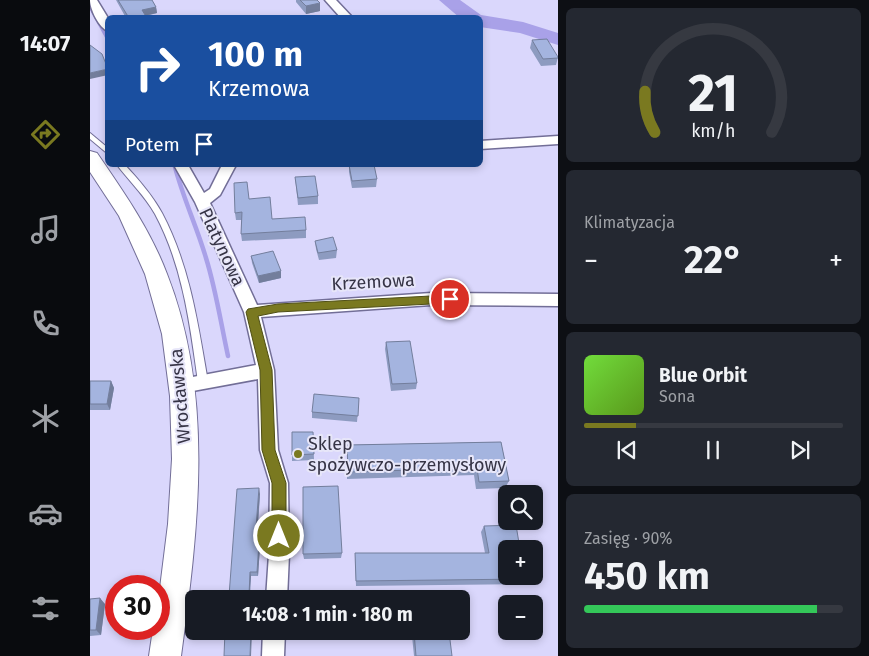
<!DOCTYPE html>
<html lang="pl">
<head>
<meta charset="utf-8">
<style>
	body { margin:0; font-family:"Fira Sans",sans-serif; background:#242831; color:#f1f3f6; height:100vh; display:flex; flex-direction:column; font-size:19px; white-space:nowrap }
	* { box-sizing:border-box; margin:0 }
	p { font-size:16px; color:#9ea1a6 }
	.icon { flex:none; width:28px; height:28px; fill:none; stroke:currentColor; stroke-width:2; stroke-linecap:round; stroke-linejoin:round }
	.map { position:relative; flex:1; overflow:hidden }
	.side { display:flex; flex-direction:column; gap:8px; padding:8px; background:#0d0f14; width:311px }
	.side>* { flex:none }
	.top-card { position:absolute; left:15px; top:15px; width:378px; height:152px; border-radius:8px; box-shadow:0 2px 8px #0003; background:#1a4fa0; color:#fff; overflow:hidden }
	.tools { position:absolute; left:408px; top:485px; display:grid; gap:10px }
	.tools a { display:grid; place-items:center; width:45px; height:45px; border-radius:8px; background:#171b24; box-shadow:0 2px 8px #0003; font-size:25px }
	.speed { position:absolute; left:15px; top:575px; display:flex; gap:10px; font-size:25px; font-weight:700; text-align:center }
	.speed>* { display:grid; place-content:center; width:65px; height:65px; border-radius:50%; background:#171b24; box-shadow:0 2px 8px #0003; line-height:1 }
	.speed .limit { border:8px solid #d22; background:#fff; color:#111 }
	.pin { position:absolute; display:grid; place-items:center; width:42px; height:42px; color:#fff; margin:-21px; border:2px solid #fff; border-radius:50%; box-shadow:0 1px 5px #0007 }
	.me { position:absolute; width:55px; margin:-28px; rotate:0deg; stroke-linejoin:round; filter:drop-shadow(0 0 4px #0008) }
	.turn { display:flex; align-items:center; gap:18px; height:105px; padding:0 20px; font-size:22px }
	.turn .icon { width:65px; height:65px; stroke-width:2.5 }
	.turn b { display:block; font-size:35px; line-height:42px }
	.then { display:flex; align-items:center; height:48px; padding:0 20px; background:#0003; gap:10px; font-size:19px }
	.big { font-size:38px; font-weight:700; line-height:1.1 }
	.side .tile { flex:1; display:flex; flex-direction:column; justify-content:center; gap:8px; min-width:0; padding:0 18px; border-radius:8px; background:#242831 }
	.side .dial { align-items:center; gap:0 }
	.dial svg { height:130px; overflow:visible; fill:none; stroke:#363941; stroke-width:7; stroke-linecap:round; text-anchor:middle }
	.dial text { fill:#f1f3f6; stroke:none }
	.song { display:flex; align-items:center; gap:15px }
	.cover { width:60px; height:60px; border-radius:8px; background:linear-gradient(135deg,hsl(100 70% 55%),hsl(90 70% 35%)) }
	.played { height:5px; border-radius:2px; background:linear-gradient(90deg,#7a7920 20%,#363941 20%) }
	.keys { display:flex; justify-content:space-around; direction:ltr }
	.heat { display:flex; justify-content:space-between; align-items:center; font-size:28px; direction:ltr }
	.charge { height:8px; border-radius:4px; background:linear-gradient(90deg,#34c759 90%,#363941 0) }
	.trip { position:absolute; left:95px; top:590px; width:285px; height:50px; border-radius:8px; background:#171b24; box-shadow:0 2px 8px #0003; font-weight:700; line-height:50px; text-align:center }
	main { display:flex; flex:1; min-height:0 }
	.tab-bar { display:flex; flex-direction:column; width:90px; justify-content:space-around; align-items:center; background:#090b0e; color:#9ea1a6 }
	.tab-bar .icon { width:35px; height:35px }
	.tab-bar .active { color:#7a7920 }
	.tab-bar b { font-size:22px; color:#f1f3f6 }
	.map>svg:first-child { display:block }
</style>
</head>
<body>
<main>
<nav class="tab-bar">
<b>14:07</b>
<svg class="icon active" aria-label="directions" viewBox="0 0 24 24"><path d="M12 3l9 9-9 9-9-9zM9 14v-3h6M13 9l2 2-2 2"/></svg>
<svg class="icon" aria-label="music" viewBox="0 0 24 24"><path d="M9 18V5l10-2v13"/><circle cx="6" cy="18" r="3"/><circle cx="16" cy="16" r="3"/></svg>
<svg class="icon" aria-label="phone" viewBox="0 0 24 24"><path d="M5 4h4l2 5-3 2q2 4 5 5l2-3 5 2v4C11 20 4 13 5 4z"/></svg>
<svg class="icon" aria-label="climate" viewBox="0 0 24 24"><path d="M12 3v18M4 7l16 10M4 17L20 7"/></svg>
<svg class="icon" aria-label="car" viewBox="0 0 24 24"><path d="M5 17H2v-5l4-1 3-4h7l3 4 3 1v5h-3M9 17h6M6 11h13"/><circle cx="7" cy="17" r="2"/><circle cx="17" cy="17" r="2"/></svg>
<svg class="icon" aria-label="filters" viewBox="0 0 24 24"><path d="M4 7h16M4 17h16"/><circle cx="9" cy="7" r="2"/><circle cx="15" cy="17" r="2"/></svg>
</nav>
<div class="map">
<svg width="468" height="656" viewBox="0 0 468 656">
	<rect width="100%" height="100%" fill="#dad7fc"/>
	<g fill="none" stroke-linecap="round" stroke-linejoin="round">
		<path stroke="#a9a1e8" stroke-width="4" d="M0 6 18 39
			M85 165 86 168"/>
		<path stroke="#a9a1e8" stroke-width="4.5" d="M85 167C93 198 107 227 116 258 126 290 131 324 138 356"/>
		<path fill="#a9a1e8" fill-rule="evenodd" d="M349 0H370L391 15 433 22 468 33V45L430 33 390 27V18H370Z"/>
		<g stroke="#726e97" stroke-width="2">
			<path id="service" d="M0 133 18 148V154L0 139Z
				M27 165H35C49 180 62 195 72 213 100 266 108 324 118 382L116 385 113 386 110 385 108 382C100 325 93 266 65 214 55 196 40 182 27 165Z"/>
		</g>
		<g stroke="#726e97" stroke-width="3">
			<path id="minor" d="M0 0H7L18 18V31C9 28 0 9 0 0Z
				M235 0H246L263 18H251Z
				M468 136V144L390 149V141Z
				M84 165H98L114 193 120 189 132 165H146L130 195 120 203 167 305 341 293 468 294V306L341 305 171 317 184 370 188 450 198 483 199 554 197 599H176L179 554 180 483 170 450 168 379 92 393 86 391 83 386 86 381 92 379 166 365 154 312 105 202Z
				M173 631H195L194 656H172Z"/>
		</g>
		<g stroke="#726e97" stroke-width="2">
			<path id="secondary" d="M0 151 7 153C33 191 60 229 77 274 125 396 108 530 91 656H59L63 629H69V596L78 524 82 459 80 396 72 334 55 274 29 216 0 172Z"/>
		</g>
		<use href="#service" fill="#fff" fill-rule="evenodd"/>
		<use href="#minor" fill="#fff" fill-rule="evenodd"/>
		<use href="#secondary" fill="#fff" fill-rule="evenodd"/>
	</g>
	<path fill="#8d9bc0" d="M26 0H62L66 7 67 13 56 16 57 18H36Z
		M206 0H227L230 11 216 14 206 2Z
		M442 40 468 57 466 65 451 66 440 48Z
		M259 165 287 179 286 187 262 188 259 172Z
		M205 177 228 196V204L208 205Z
		M159 199 182 219 216 230V238L152 241 151 234 152 220H146L145 213Z
		M225 241 247 250 246 258 229 260 226 249Z
		M161 256 191 278 169 283 162 263Z
		M296 342 327 383 326 389 301 391 295 349Z
		M0 381H21L24 388 20 410H0Z
		M269 398 267 422 222 418V412Z
		M223 432 224 460 202 461V455Z
		M411 442 419 481 415 488 386 489 384 475 257 479V445Z
		M170 494 168 528 171 532 168 576H161L160 599H140L139 596Z
		M394 526 436 579 432 584 266 586 265 559V553H395L391 532Z
		M252 553 251 558 214 559 213 554Z
		M0 599 15 604 11 635 0 636Z
		M324 632 362 656H324L322 636Z"/>
	<path fill="#737e9c" d="M230 3V11L216 14V6Z
		M66 7 67 13 53 16 52 10Z
		M18 69V75L0 79V73Z
		M191 271V278L169 283 168 276Z
		M21 381 24 388 20 410 17 404Z
		M169 488 170 494 167 532 166 528Z
		M170 528 171 532 168 576 167 572Z
		M160 572 161 576 159 599V596Z
		M10 598 15 604 11 635 6 630Z
		M161 631H162L161 656H160Z"/>
	<path fill="#a4b4df" stroke="#737e9c" d="M28 0H62L66 7 52 10 57 18H39Z
		M210 0H227L230 3 216 6Z
		M457 39 468 57V58L453 59 442 40Z
		M0 45 12 54 18 69 0 73Z
		M259 165H284L287 179 262 181Z
		M225 176 228 196 208 198 205 177Z
		M157 182 159 199 180 197 182 219 215 217 216 230 151 234 152 212 145 213 144 183Z
		M243 237 247 250 228 253 225 241Z
		M183 251 191 271 168 276 161 256Z
		M320 341 327 383 302 384 296 342Z
		M0 381H21L17 404H0Z
		M224 394 269 398 268 416 222 412Z
		M202 432H223L224 454 202 455Z
		M411 442 419 481 389 482 387 468 258 472 257 445Z
		M248 486 252 553 213 554V487Z
		M169 488 166 528H170L167 572H160L159 596H139L147 489Z
		M426 525 430 549H416V576H436V579L266 581 265 553H399L394 526Z
		M10 598 6 630H0V599Z
		M135 631H161L160 656H134Z
		M324 632H359L362 656H326Z"/>
	<path fill="#7a7920" stroke="#4f4f15" d="M360 295 365 299 360 303 188 312 168 316 182 370 185 450 196 483V536L194 541 189 543 184 541 182 536V483L172 450 170 370 156 312 158 309 188 304Z"/>
	<circle fill="#7a7920" stroke="#e7e6f9" stroke-width="2" cx="208" cy="454" r="5"/>
	<g text-anchor="middle" dominant-baseline="central" stroke-width="4" stroke-linejoin="round" paint-order="stroke">
		<g font-size="18" fill="#363446" stroke="#e7e6f9">
			<text transform="translate(132 247) rotate(65)">Platynowa</text>
			<text transform="translate(283 282) rotate(-3)">Krzemowa</text>
			<text transform="translate(90 396) rotate(-95)">Wrocławska</text>
		</g>
		<g font-size="18" fill="#363446" stroke="#e7e6f9" text-anchor="start">
			<text x="218" y="444">Sklep<tspan x="218" dy="21">spożywczo-przemysłowy</tspan></text>
		</g>
	</g>
</svg>
<div class="tools">
<a><svg class="icon" aria-label="search" viewBox="0 0 24 24"><circle cx="10" cy="10" r="6"/><path d="M15 15l6 6"/></svg></a>
<a>+</a>
<a>−</a>
</div>
<div class="speed"><div class="limit">30</div></div>
<div class="pin" style="left:360px;top:299px;background:#d93025"><svg class="icon" aria-label="arrive" viewBox="0 0 24 24"><path d="M6 21V4h12l-3 4 3 4H6"/></svg></div>
<svg class="me" style="left:189px;top:536px" viewBox="-20 -20 40 40"><circle r="17" fill="#7a7920" stroke="#fff" stroke-width="3"/><path d="M0-11L8 9 0 5-8 9z" fill="#fff"/></svg>
<div class="trip">14:08 · 1 min · 180 m</div>
<div class="top-card">
<div class="turn"><svg class="icon" aria-label="right" viewBox="0 0 24 24"><path d="M7 20v-9h11M14 6l5 5-5 5"/></svg><div><b>100 m</b>Krzemowa</div></div>
<div class="then">Potem<svg class="icon" aria-label="arrive" viewBox="0 0 24 24"><path d="M6 21V4h12l-3 4 3 4H6"/></svg></div>
</div>
</div>
<section class="side">
<div class="tile dial"><svg viewBox="0 0 100 80">
<path d="M14 69A42 42 0 1 1 86 69"/>
<path d="M14 69A42 42 0 0 1 8 44" stroke="#7a7920"/>
<text x="50" y="56" font-size="32" font-weight="700">21</text>
<text x="50" y="72" font-size="11">km/h</text>
</svg></div>
<div class="tile"><p>Klimatyzacja</p>
<div class="heat"><a>−</a><b class="big">22°</b><a>+</a></div>
</div>
<div class="tile">
<div class="song"><i class="cover"></i><div><b>Blue Orbit</b><p>Sona</p></div></div>
<div class="played"></div>
<div class="keys"><svg class="icon" aria-label="previous" viewBox="0 0 24 24"><path d="M18 5L8 12l10 7zM5 5v14"/></svg><svg class="icon" aria-label="pause" viewBox="0 0 24 24"><path d="M8 5v14M16 5v14"/></svg><svg class="icon" aria-label="next" viewBox="0 0 24 24"><path d="M6 5l10 7-10 7zM19 5v14"/></svg></div>
</div>
<div class="tile"><p>Zasięg · 90%</p><b class="big">450 km</b><div class="charge"></div></div>
</section>
</main>
</body>
</html>
